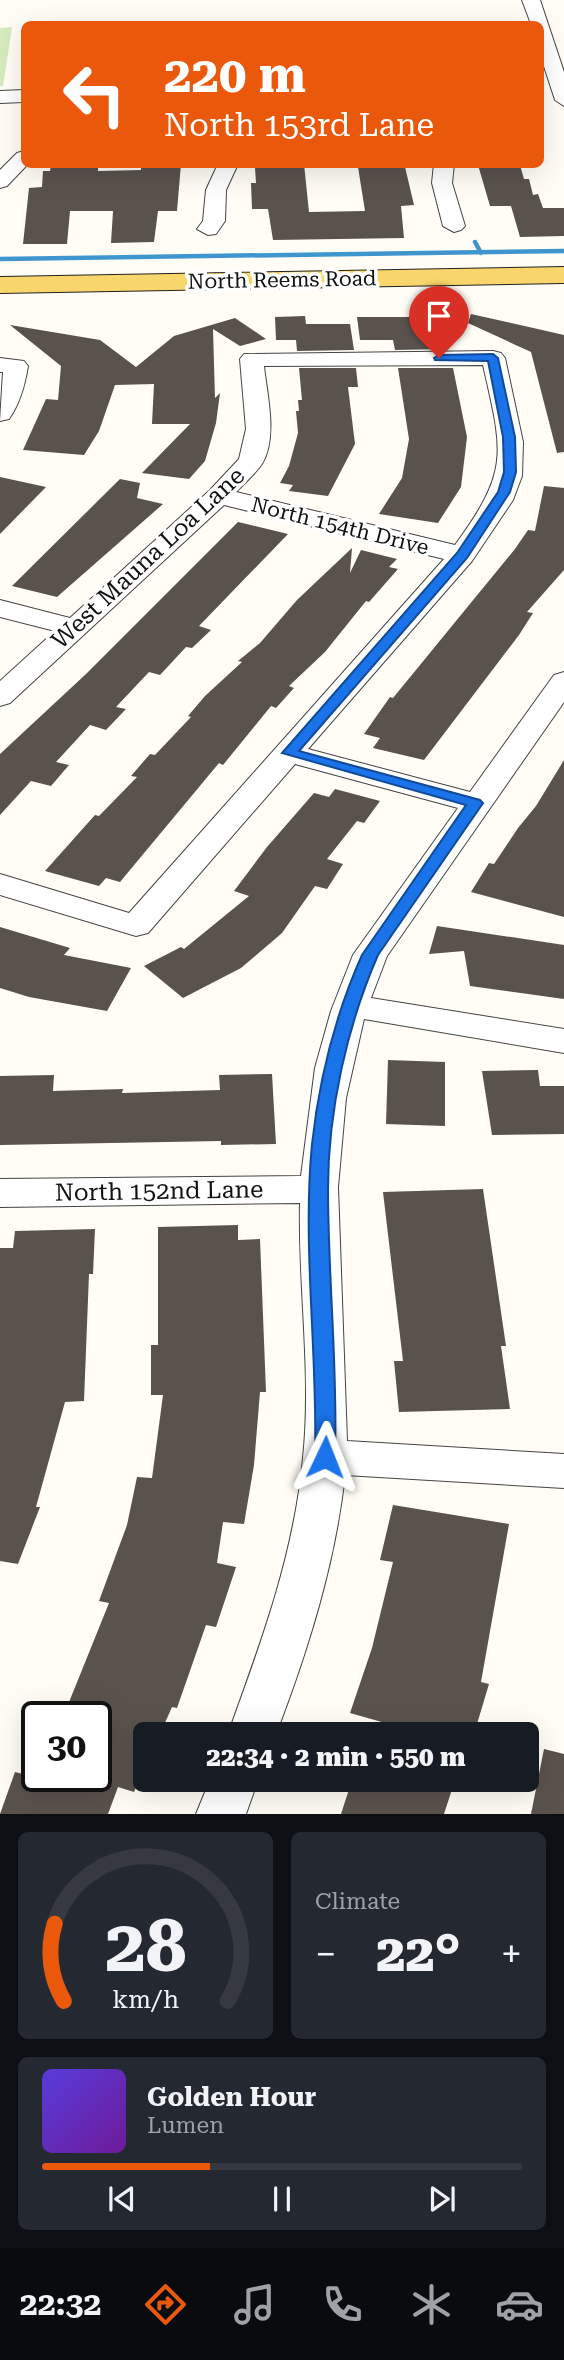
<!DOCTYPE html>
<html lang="en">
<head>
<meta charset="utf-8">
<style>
	body { margin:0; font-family:"Roboto Serif",serif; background:#242831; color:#f1f3f6; height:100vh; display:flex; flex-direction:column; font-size:26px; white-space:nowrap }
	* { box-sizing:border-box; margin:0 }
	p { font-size:23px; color:#9ea1a6 }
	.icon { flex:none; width:38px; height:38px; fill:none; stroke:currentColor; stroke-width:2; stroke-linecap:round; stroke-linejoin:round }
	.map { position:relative; height:1814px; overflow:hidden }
	.drawer { display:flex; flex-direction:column; gap:18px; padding:18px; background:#0d0f14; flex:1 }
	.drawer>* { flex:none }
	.hud { position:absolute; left:21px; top:21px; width:523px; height:147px; border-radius:10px; box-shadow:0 7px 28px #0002; background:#ea580c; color:#fff; overflow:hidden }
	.speed { position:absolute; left:21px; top:1701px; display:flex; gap:14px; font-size:35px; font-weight:700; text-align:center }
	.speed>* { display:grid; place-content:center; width:91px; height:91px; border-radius:50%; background:#171b24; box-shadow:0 7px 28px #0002; line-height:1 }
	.speed .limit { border:4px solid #111; border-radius:10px; background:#fff; color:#111 }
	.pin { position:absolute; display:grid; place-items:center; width:60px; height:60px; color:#fff; margin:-72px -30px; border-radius:50% 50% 50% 0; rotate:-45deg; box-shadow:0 0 7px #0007 }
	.pin .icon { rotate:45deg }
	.me { position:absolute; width:77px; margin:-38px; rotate:2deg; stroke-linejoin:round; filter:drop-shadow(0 0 5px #0008) }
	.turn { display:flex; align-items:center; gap:24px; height:147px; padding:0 28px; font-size:32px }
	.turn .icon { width:91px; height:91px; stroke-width:2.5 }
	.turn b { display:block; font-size:49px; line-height:60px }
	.big { font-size:52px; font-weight:800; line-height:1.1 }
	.drawer .widget { flex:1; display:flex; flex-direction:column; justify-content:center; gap:10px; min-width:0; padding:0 24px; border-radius:10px; background:#242831 }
	.drawer .dial { align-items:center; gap:0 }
	.dial svg { height:182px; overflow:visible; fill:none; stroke:#363941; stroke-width:7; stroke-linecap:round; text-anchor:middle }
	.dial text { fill:#f1f3f6; stroke:none }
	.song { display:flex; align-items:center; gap:21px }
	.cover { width:84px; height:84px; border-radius:10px; background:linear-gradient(135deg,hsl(250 70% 55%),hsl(280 70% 35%)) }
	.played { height:7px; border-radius:4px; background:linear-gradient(90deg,#ea580c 35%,#363941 35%) }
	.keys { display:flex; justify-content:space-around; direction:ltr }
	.heat { display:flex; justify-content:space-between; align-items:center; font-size:38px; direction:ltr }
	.drawer .tiles { flex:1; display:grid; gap:18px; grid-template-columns:1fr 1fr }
	.widget:last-child { grid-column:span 2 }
	.trip { position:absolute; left:133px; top:1722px; width:406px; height:70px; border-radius:10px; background:#171b24; box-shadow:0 7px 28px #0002; font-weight:800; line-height:70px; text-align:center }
	.tabs { display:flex; height:112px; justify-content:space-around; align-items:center; background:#090b0e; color:#9ea1a6 }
	.tabs .icon { width:49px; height:49px }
	.tabs .active { color:#ea580c }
	.tabs b { font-size:32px; color:#f1f3f6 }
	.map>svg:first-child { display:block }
</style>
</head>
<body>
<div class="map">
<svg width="564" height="1814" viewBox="0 0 564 1814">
	<rect width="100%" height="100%" fill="#fffdf5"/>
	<path fill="#d5ebbd" d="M12 27 3 86H0V28Z"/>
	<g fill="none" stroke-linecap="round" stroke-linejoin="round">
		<path stroke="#3f96cf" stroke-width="4.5" d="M475 242 481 253
			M0 259 564 251"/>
	</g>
	<path fill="#5a524d" d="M51 164H98V171L141 170V164H181L177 211H158L154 242 111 243 113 211H70L67 244H23L29 188 42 187 43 171H50Z
		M261 164H304L309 212 365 211 358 167H405L414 205 401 206 404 238 273 240 268 209H252L251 183H256L255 168H261Z
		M478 165H520L524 179H529L533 195 538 194 543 208H564V236L520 237 511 206H490Z
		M471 314 564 335V452L557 453 531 352 468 323Z
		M305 316 306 324H350L354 350 297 351 296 340H276L275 317Z
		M357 317H453L458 338H447L449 349 395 350 393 340H360Z
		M235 318 266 339 240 346 213 329 215 398 220 393 216 423 205 461 189 479 142 473 190 424H152L154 384 115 385 99 431 84 455 23 450 46 399 58 400 61 366 10 325 100 340 136 367 174 336Z
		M299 368H356L358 387H348L355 444 328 496 289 491 293 485 280 483 289 466 298 433 296 411H299L298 400H302Z
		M398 368H453L467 437 461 487 438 523 379 514 402 478 409 439Z
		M0 477 46 487 0 534Z
		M120 479 140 483 137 498 163 504 57 597 12 586Z
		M544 486 564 488V570L527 612 533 613 519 635 424 760 373 748 380 738 364 734 390 697 393 698 515 549 528 530 535 531Z
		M238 522 288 534 199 626 211 630 192 648 186 647 160 675 149 672 116 707 126 709 106 730 90 725 56 762 69 765 51 786 31 781 0 815V754L86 674Z
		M352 548 350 573 361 550 397 559 389 567 398 569 369 602 366 601 325 652 289 686 294 688 276 708 271 706 223 765 219 763 120 882 106 878 99 886 45 871 95 815 99 816 137 777 131 776 150 754 155 755 191 717 188 716 205 696 242 662 238 661 260 643 297 600Z
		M564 760V917L471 892 489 863 494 864 518 828 536 806Z
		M335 789 380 801 364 823 357 821 327 859 343 864 327 889 315 886 282 933 241 968 183 998 144 966 181 947 184 949 249 896 234 891 267 847 314 793 329 797Z
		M437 926 564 945V999L470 986 464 951 429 954Z
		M0 927 70 948 64 955 131 968 107 1011 29 997 0 988Z
		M388 1060 445 1062V1126L386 1124Z
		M538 1070 540 1086H564V1134L492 1135 482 1071Z
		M272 1074 276 1144 221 1145V1141L0 1145V1076L54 1075 53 1091 123 1089 122 1093 220 1090 219 1075Z
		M483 1189 506 1346H501L510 1409 399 1412 394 1361H403L383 1192Z
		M238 1225V1240L260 1239 266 1392H260L254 1465 244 1524 223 1522 217 1563 236 1567 216 1627 206 1625 177 1708 172 1707 160 1734H145V1768L134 1792 118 1787 108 1814H0L15 1772 31 1776H96V1717H63L109 1603 99 1601 127 1525 137 1477 152 1478 163 1395H151V1345H158V1227Z
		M95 1229 93 1274H89L84 1401 65 1402 36 1507H40L18 1564 0 1561V1248H13L15 1231Z
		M393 1505 509 1524 481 1682 489 1684 474 1734H424L350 1713 372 1648 393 1562 380 1560Z
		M544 1749 564 1754V1814H531Z
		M352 1780H455L444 1814H341Z"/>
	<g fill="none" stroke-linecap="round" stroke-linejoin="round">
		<g stroke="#444" stroke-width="2">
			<path id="minor" d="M522 0H540L564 72V106L555 100 541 57V24H531Z
				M24 90V102L0 103V91Z
				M24 151V164H28L7 186 0 188V170L17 153Z
				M218 164H238L226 190 225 221 216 234 208 235 197 229 203 221 206 190Z
				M434 164H454L452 183 465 226 461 230 454 232 443 226 432 183Z
				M493 351 501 353 505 358 523 442 522 476 513 500 472 561 308 749 470 792 554 675 564 672V702L387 956 371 998 564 1029V1053L364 1019 346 1098 338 1187 347 1441 564 1454V1488L345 1475C335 1565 308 1650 276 1734H228C261 1643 294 1555 303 1458 312 1373 298 1288 300 1203L0 1207V1179L301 1176 315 1068 331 1011 353 955 458 808 295 764 148 933 136 936 0 895V874L129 913 444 559 224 505 10 703 0 706V681L55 631 0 617V600L70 618 210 490 239 459 246 429 240 359 244 354ZM483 365C503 453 510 470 455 545L236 492C245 483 255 474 262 464 278 437 267 395 264 366Z
				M0 358 24 361 28 366C25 385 20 403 9 419L0 421 3 372H0Z
				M210 1780H258L246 1814H196Z"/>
		</g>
		<g stroke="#222" stroke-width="2">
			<path id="major" d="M564 267V283L0 293V277Z"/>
		</g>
		<use href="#minor" fill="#fff" fill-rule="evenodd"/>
		<use href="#major" fill="#f9d66b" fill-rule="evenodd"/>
	</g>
	<path fill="#1a73e8" stroke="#114b97" stroke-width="2" d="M439 355 493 354 498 358 515 437 516 472 510 492 467 558 299 751 480 800 483 803 378 955C347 1026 328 1111 328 1189 328 1279 338 1368 335 1457L332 1463H318L315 1457C318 1354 302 1247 312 1144 319 1080 336 1013 362 955L466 805 282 753 457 553 498 492 504 472 503 437 488 361 435 360 434 358Z"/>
	<g text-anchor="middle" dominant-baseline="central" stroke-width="7" stroke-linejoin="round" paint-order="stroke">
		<g font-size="21" fill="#111" stroke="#fff">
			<text transform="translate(282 280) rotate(-1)">North Reems Road</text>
			<text transform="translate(340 526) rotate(14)">North 154th Drive</text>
		</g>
		<g font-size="24" fill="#111" stroke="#fff">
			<text transform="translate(148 558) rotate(-43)">West Mauna Loa Lane</text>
			<text transform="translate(159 1191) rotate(-1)">North 152nd Lane</text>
		</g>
	</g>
</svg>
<div class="speed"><div class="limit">30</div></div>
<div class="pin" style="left:439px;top:358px;background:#d93025"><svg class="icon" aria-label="arrive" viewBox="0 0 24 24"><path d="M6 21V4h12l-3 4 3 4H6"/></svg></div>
<svg class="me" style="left:325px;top:1457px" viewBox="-20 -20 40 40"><path d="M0-17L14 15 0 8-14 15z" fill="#1a73e8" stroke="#fff" stroke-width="4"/></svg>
<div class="trip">22:34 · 2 min · 550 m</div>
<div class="hud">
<div class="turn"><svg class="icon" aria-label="left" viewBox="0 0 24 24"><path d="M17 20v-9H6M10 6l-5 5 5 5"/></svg><div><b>220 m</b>North 153rd Lane</div></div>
</div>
</div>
<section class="drawer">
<div class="tiles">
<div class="widget dial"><svg viewBox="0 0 100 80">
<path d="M14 69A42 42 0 1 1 86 69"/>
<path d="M14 69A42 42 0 0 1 10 35" stroke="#ea580c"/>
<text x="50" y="56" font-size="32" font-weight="700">28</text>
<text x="50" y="72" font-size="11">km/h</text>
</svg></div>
<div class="widget"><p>Climate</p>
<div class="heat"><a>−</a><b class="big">22°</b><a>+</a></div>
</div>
<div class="widget">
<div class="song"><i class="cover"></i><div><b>Golden Hour</b><p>Lumen</p></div></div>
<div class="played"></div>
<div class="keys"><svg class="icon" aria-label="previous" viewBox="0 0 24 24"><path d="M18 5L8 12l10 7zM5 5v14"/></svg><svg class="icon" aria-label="pause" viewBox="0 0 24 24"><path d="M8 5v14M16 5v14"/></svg><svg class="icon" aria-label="next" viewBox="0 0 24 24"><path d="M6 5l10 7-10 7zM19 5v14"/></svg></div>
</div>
</div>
</section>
<nav class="tabs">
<b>22:32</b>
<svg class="icon active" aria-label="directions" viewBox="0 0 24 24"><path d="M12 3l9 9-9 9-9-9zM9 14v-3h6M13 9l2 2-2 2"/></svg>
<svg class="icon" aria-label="music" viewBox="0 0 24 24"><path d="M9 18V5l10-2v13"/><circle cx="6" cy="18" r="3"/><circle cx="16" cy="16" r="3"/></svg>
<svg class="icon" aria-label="phone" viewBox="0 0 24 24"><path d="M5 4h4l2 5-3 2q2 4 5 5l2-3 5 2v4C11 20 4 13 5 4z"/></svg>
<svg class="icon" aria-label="climate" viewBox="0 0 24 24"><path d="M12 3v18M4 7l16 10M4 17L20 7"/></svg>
<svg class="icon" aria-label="car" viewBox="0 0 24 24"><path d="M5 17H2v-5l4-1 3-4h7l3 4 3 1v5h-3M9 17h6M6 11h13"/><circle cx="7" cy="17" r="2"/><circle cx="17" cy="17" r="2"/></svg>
</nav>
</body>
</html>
